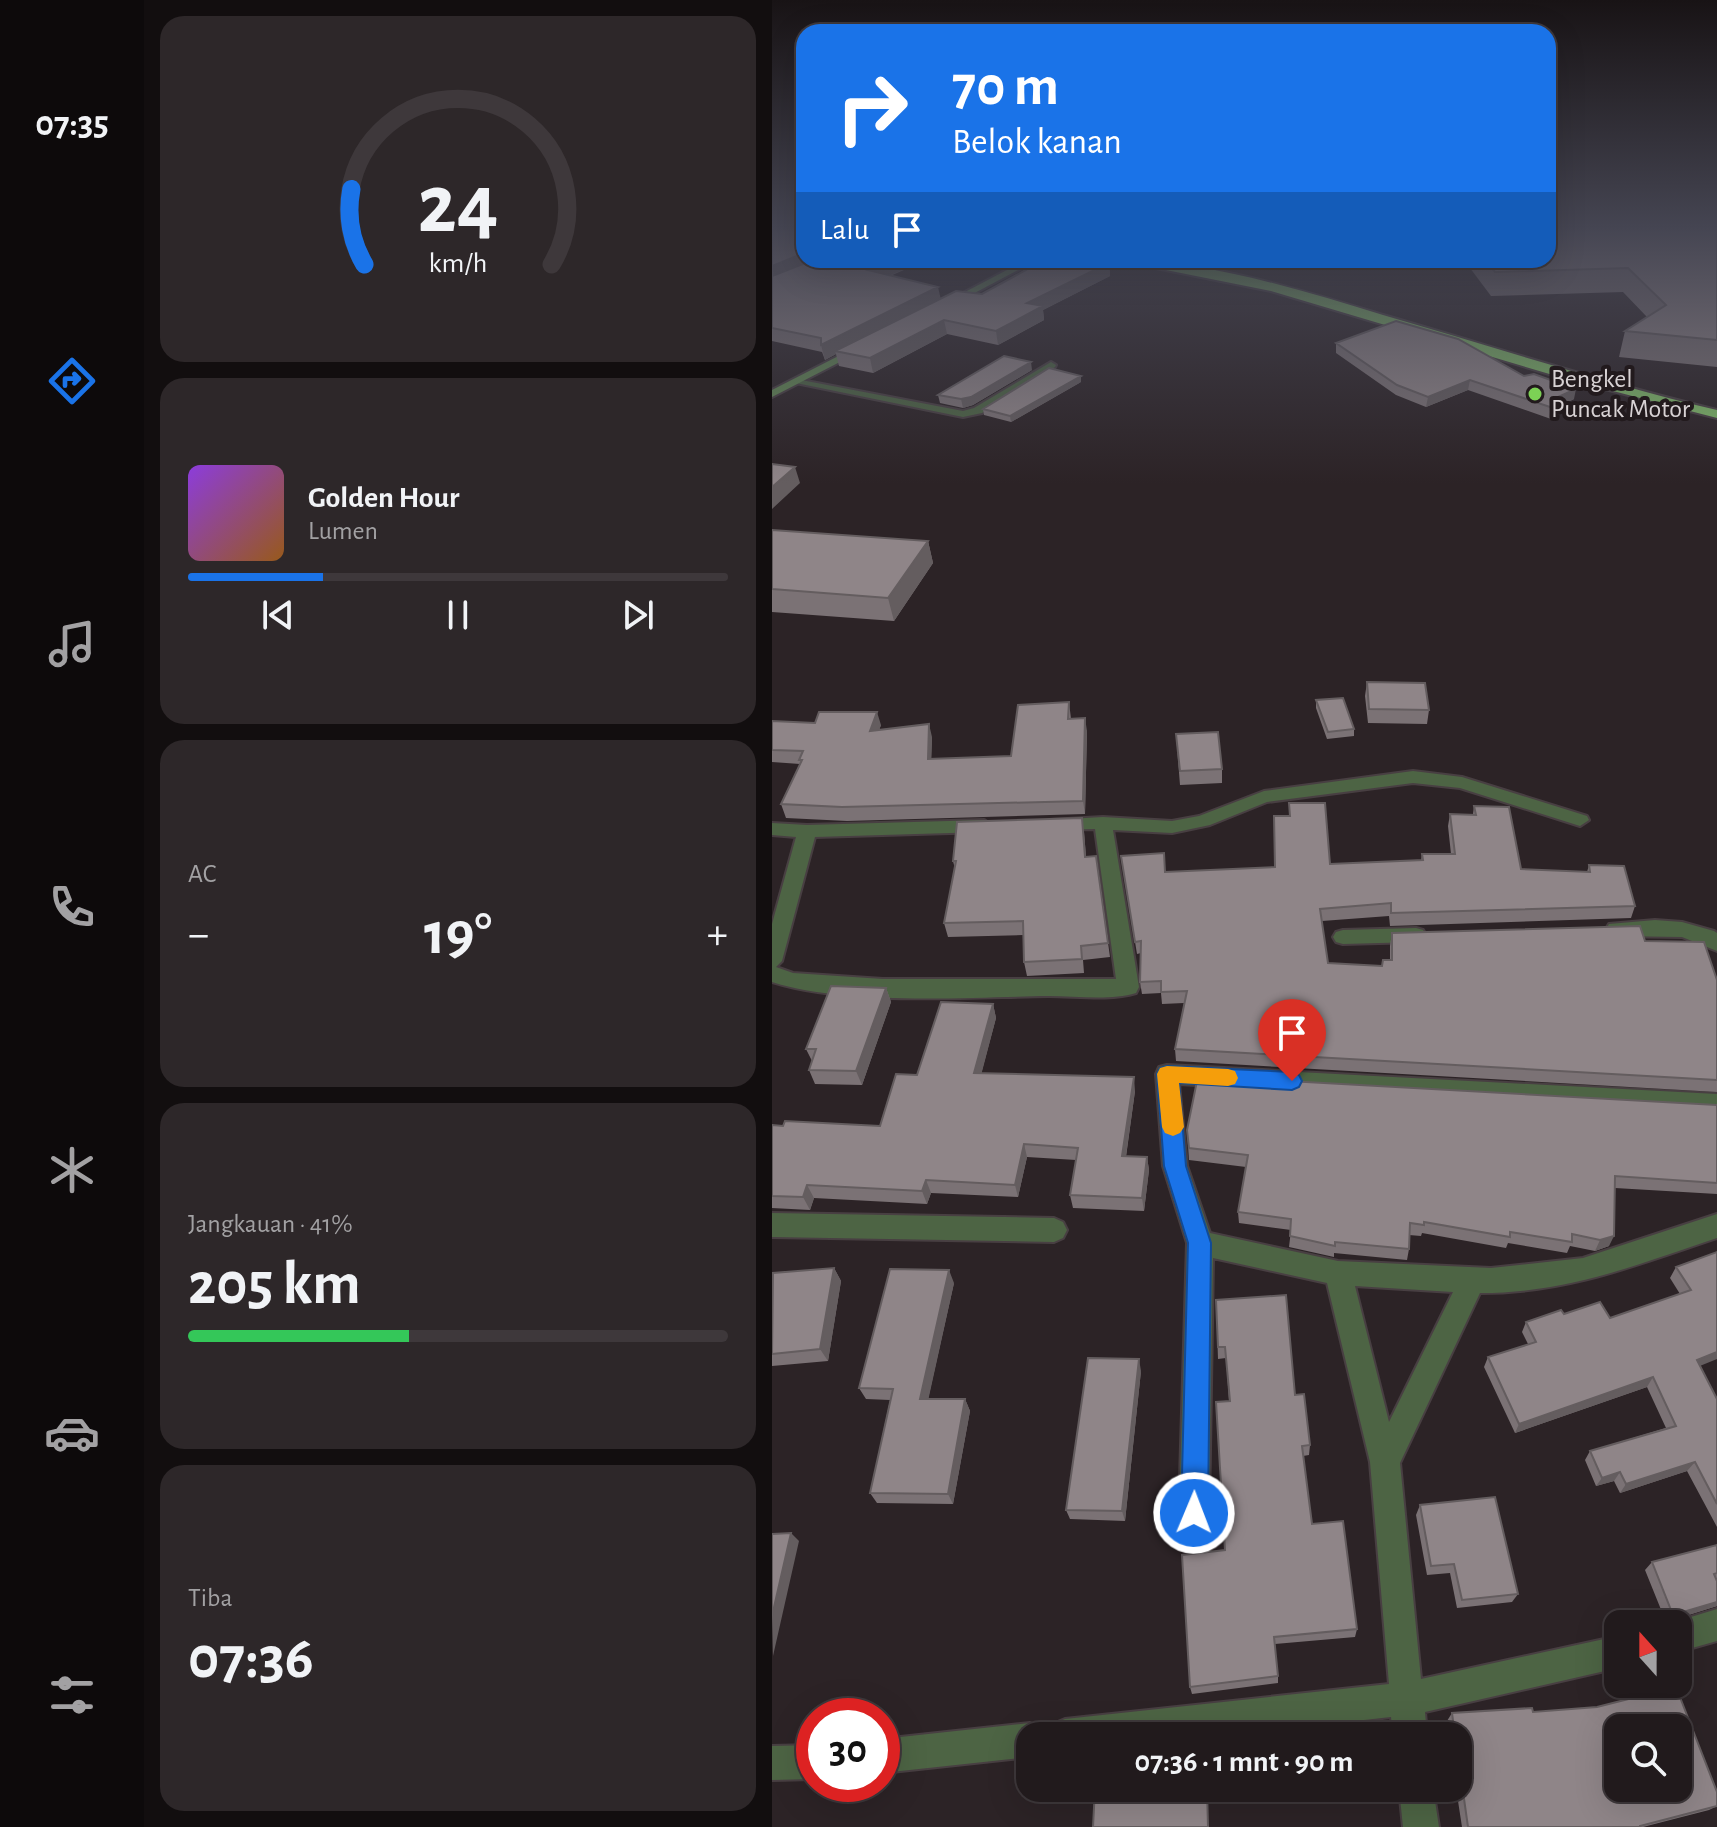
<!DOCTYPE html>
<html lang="id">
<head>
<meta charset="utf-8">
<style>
	body { margin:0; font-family:"Alegreya Sans",sans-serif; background:#2d2729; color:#f1f3f6; height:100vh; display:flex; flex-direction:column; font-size:30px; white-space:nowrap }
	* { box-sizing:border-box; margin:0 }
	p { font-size:26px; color:#a2a1a3 }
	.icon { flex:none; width:44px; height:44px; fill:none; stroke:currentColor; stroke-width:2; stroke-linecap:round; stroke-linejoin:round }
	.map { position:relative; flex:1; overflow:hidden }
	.side { display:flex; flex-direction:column; gap:16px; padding:16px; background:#120e0f; width:628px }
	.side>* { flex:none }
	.guide { position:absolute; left:24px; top:24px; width:760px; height:244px; border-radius:24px; box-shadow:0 8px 32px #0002,0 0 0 2px #3e383b; background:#1a73e8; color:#fff; overflow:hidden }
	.needle { width:52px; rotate:339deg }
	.buttons { position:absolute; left:832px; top:1610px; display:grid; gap:16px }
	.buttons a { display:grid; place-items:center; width:88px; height:88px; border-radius:16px; background:#211a1c; box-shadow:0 8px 32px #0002,0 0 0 2px #3e383b; font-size:40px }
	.speed { position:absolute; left:24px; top:1698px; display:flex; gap:16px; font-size:40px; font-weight:700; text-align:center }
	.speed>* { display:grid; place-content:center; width:104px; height:104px; border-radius:50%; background:#211a1c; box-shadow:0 8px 32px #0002,0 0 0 2px #3e383b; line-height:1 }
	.speed .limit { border:12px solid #d22; background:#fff; color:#111 }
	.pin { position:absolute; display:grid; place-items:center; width:68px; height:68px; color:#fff; margin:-82px -34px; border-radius:50% 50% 50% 0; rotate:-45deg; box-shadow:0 0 8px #0007 }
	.pin .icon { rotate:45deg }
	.me { position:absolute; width:88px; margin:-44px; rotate:1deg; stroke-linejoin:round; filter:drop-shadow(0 0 6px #0008) }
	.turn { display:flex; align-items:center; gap:28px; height:168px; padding:0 24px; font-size:36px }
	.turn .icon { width:104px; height:104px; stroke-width:2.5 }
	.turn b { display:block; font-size:56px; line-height:68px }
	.then { display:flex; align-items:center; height:76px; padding:0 24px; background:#0003; gap:16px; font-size:30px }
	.big { font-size:60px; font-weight:600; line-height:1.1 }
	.side .widget { flex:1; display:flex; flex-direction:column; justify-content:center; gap:12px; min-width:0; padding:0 28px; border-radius:24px; background:#2d2729 }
	.side .dial { align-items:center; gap:0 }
	.dial svg { height:208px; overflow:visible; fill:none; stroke:#3e383b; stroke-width:7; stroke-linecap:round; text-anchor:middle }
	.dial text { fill:#f1f3f6; stroke:none }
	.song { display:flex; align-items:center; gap:24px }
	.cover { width:96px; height:96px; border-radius:12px; background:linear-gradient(135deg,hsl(270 70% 55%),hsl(30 70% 35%)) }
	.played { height:8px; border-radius:4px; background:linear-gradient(90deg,#1a73e8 25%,#3e383b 25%) }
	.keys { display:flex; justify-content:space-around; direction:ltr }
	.heat { display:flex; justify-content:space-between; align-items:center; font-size:44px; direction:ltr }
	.charge { height:12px; border-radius:6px; background:linear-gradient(90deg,#34c759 41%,#3e383b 0) }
	.trip { position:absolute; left:244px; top:1722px; width:456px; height:80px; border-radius:24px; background:#211a1c; box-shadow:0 8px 32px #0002,0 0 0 2px #3e383b; font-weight:600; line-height:80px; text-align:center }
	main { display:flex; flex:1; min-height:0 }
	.dock { display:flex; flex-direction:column; width:144px; justify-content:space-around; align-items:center; background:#0d0a0b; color:#a2a1a3 }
	.dock .icon { width:56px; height:56px }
	.dock .active { color:#1a73e8 }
	.dock b { font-size:36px; color:#f1f3f6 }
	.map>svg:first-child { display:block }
</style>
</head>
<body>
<main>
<nav class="dock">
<b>07:35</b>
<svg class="icon active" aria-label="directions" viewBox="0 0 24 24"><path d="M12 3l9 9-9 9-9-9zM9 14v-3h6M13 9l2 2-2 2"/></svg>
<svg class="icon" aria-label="music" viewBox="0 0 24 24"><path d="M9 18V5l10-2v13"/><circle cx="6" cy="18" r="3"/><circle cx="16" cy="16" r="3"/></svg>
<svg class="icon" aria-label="phone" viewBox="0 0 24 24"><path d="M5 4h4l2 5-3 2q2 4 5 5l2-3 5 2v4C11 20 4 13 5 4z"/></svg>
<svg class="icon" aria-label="climate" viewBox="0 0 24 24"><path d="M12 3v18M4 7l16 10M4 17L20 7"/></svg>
<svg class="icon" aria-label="car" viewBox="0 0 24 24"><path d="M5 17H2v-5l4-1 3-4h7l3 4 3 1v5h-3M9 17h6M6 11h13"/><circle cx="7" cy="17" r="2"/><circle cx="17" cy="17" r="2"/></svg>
<svg class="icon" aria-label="filters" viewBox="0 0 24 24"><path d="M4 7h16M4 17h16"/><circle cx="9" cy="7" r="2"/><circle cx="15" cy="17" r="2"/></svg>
</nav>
<section class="side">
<div class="widget dial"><svg viewBox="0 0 100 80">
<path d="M14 69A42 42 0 1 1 86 69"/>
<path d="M14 69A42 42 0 0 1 9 40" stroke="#1a73e8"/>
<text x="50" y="56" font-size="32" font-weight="700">24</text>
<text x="50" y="72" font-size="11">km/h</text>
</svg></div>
<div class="widget">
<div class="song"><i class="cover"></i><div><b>Golden Hour</b><p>Lumen</p></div></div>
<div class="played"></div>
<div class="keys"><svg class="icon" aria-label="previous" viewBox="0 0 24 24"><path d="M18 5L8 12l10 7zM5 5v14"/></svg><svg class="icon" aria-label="pause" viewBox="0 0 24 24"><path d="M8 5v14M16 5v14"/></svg><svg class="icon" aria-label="next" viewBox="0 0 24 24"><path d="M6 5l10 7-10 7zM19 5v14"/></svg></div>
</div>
<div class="widget"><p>AC</p>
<div class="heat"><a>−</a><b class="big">19°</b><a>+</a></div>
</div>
<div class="widget"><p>Jangkauan · 41%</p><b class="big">205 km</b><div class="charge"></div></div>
<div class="widget"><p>Tiba</p><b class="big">07:36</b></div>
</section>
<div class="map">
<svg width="945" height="1827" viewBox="0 0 945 1827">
	<rect width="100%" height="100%" fill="#2c2326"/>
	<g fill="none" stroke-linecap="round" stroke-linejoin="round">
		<g stroke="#483f42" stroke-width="4">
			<path id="street" d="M279 362 284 365 283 367 210 413 191 417 19 382 24 379 191 411 202 408Z
				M641 771 690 777 815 816 817 820 808 826 688 788 641 783 495 802 438 825 400 833 341 830 367 987 364 993C338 1001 304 996 277 996 197 997 75 1006 0 982V924L24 837 0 835V823L35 825 212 820 221 826 212 832 43 837 10 961 4 967 21 973 111 979H344L323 829 284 830 275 824 277 820 331 817 400 821 427 816 492 791Z
				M883 920 910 922 942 931 945 933V951L910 937 844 936 837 934 834 929 837 924Z
				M644 928 651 930 654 935 651 940 644 942 571 944 564 942 561 937 564 932 571 930Z
				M395 1065 945 1094V1114L407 1084 415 1166 438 1233 566 1261 719 1268 811 1258 945 1214V1238C864 1265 796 1293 708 1293L628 1463 649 1679 846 1636V1668L653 1712 655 1736H621L619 1717 449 1736H276L281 1724 293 1719 617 1684 598 1462 555 1283 441 1258 437 1513 433 1524 422 1528 411 1524 407 1513 415 1243 391 1166 384 1074 387 1067ZM583 1286 681 1292 617 1422Z
				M0 1213 282 1218 291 1222 295 1230 291 1238 282 1242 0 1237Z
				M945 1609V1641L906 1652V1624H896Z
				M258 1723 270 1728 273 1736H258V1757L110 1773V1739Z
				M42 1745V1779L0 1780V1746Z
				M627 1788H661L667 1827H631Z"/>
		</g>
		<g stroke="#483f42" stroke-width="4">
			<path id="secondary" d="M254 260H265L178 306 170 304Z
				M86 346 95 348 0 397V390Z"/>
		</g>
		<g stroke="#483f42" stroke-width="4">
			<path id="highway" d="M344 260C433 260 526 289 611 315 722 347 832 383 945 410V418L791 378 499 291Z"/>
		</g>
		<use href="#street" fill="#4d6444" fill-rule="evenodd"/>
		<use href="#secondary" fill="#628753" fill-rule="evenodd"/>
		<use href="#highway" fill="#80ba68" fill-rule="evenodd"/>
	</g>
	<path fill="#7b7275" d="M0 228 32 260H155L118 276 169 298 210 294 337 263 338 276 271 310 272 320 226 345 175 334 101 373 67 366 64 354 53 360 50 352 0 341Z
		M945 228V367L847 357 853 331 875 317 851 292 719 296 692 260H776Z
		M564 343 752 376 802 399 784 408 779 419 696 390 654 407 624 395 564 353Z
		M260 370 201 405 191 408 168 403 166 395Z
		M309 382 239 422 212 415 211 409Z
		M0 530 156 541 161 563 122 621 0 612Z
		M595 682 657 710 655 724 596 723 593 696Z
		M544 700 582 729V736L555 739 544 708Z
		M297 702 299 719 315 731 313 814 75 821 14 818 9 804 28 764 0 762V721L109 725 107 730 160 737 159 759 239 756Z
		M404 734 450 769V783L408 785Z
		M517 803 558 864 649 861 650 854H679L676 826 678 814H701L702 806 749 869 815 872 817 865 863 906 859 918 618 926 617 916 550 921 556 963 610 966 611 960H618V946L620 933 873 941 945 980V1092L404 1061 403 1049 412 1003 390 1004 389 993 370 994 368 982 369 953 365 954 349 856 393 872 503 867 517 816Z
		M312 832 314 856H324L338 957 311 960 312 973 255 976 252 962 251 935 176 937 172 923 183 869 181 861Z
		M114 988 119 1002 90 1085 43 1084 37 1070 40 1061 34 1049Z
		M221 1004 224 1018 209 1074 363 1091 354 1157H375L377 1170 372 1211 301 1208 298 1195 304 1160 255 1157 246 1197 159 1193 155 1204 42 1198 38 1210 0 1208V1125L108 1126 145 1075Z
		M945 1105V1194L843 1188 837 1246 823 1251 798 1246 795 1253 736 1243 734 1248 650 1233 649 1236 637 1235V1249L635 1260 562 1253V1257L517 1247 519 1230 467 1223 466 1212 474 1167 417 1160 415 1130Z
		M945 1252 928 1366 945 1399V1527L915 1471 848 1493 842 1481 824 1486 813 1460 818 1451 894 1428 875 1387 743 1433 712 1367 716 1357 756 1344 750 1332 754 1322 792 1314 838 1318 908 1294 898 1278 904 1267Z
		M62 1268 69 1281 56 1361 0 1366V1276Z
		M182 1283 156 1399H193L198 1411 181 1504 105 1503 98 1493 118 1400 94 1399 87 1388Z
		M444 1300 523 1395 538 1445 537 1455 531 1456 540 1524 585 1629 583 1637 503 1644 506 1676V1683L420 1694 418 1687 452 1550 457 1401 454 1358 446 1359Z
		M369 1371 353 1521 298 1519 294 1510Z
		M648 1505 746 1594 740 1602 685 1608 678 1573 655 1575 644 1515Z
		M945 1545V1578H944L945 1581V1606L894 1622 873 1570 880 1562Z
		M761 1712 945 1792V1806L937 1810 871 1827H690L684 1788H686V1736H677L675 1721 680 1713Z"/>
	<path fill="#645d5f" d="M32 253V260H48L0 281V266Z
		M121 260H155L99 283 96 270Z
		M337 263 338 276 271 310 272 320 226 345 224 331 255 303Z
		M166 287 169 300 63 351 64 354 53 360 49 345Z
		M172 320 175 334 101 373 98 358Z
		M259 362 260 370 201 405 191 408 189 399Z
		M309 376V382L239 422 238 416Z
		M698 380 696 390 654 407 656 397Z
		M804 389 802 399 784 408 779 419 781 408 786 397Z
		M23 467 28 483 0 509V487Z
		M156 541 161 563 122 621 116 598Z
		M105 712 109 725 102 744 98 731Z
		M313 718 315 731 313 814 311 801Z
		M157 724 160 737 159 772 156 759Z
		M114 988 119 1002 90 1085 84 1071Z
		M221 1004 224 1018 206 1087 202 1073Z
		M362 1077 363 1091 352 1170 350 1156Z
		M252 1144 255 1157 246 1197 243 1185Z
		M375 1157 377 1170 372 1211 370 1198Z
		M154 1180 159 1193 155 1204 150 1191Z
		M35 1185 42 1198 38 1210 31 1197Z
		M842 1236 837 1246 823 1251 828 1240Z
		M62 1268 69 1281 56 1361 48 1349Z
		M177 1270 182 1283 154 1410 148 1399Z
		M945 1352V1359L918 1370 925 1360Z
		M367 1359 369 1371 353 1521 350 1511Z
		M881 1377 875 1387 743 1433 747 1424Z
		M193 1399 198 1411 181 1504 176 1494Z
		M923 1462 915 1471 848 1493 854 1484Z
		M848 1472 842 1481 824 1486 830 1478Z
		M19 1533 27 1541 1 1656 0 1616Z
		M945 1602V1606L894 1622 901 1615Z"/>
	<path fill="#8f8588" stroke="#645d5f" stroke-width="2" fill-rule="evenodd" d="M0 228H32V253L0 266Z
		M776 228H945V340L853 331 894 305 856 268 723 272 713 260H776Z
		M41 260H121L96 270 166 287 49 345V338L0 328V276Z
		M272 260H315L337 263 255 303 271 306 224 331 172 320 98 358 63 351 184 291 210 294Z
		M624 321 686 339 752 376 762 374 804 389 786 397 781 408 698 380 656 397 625 385 564 343Z
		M232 356 259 362 199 397 189 399 166 395Z
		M277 368 309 376 238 416 211 409Z
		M0 464 23 467 0 487Z
		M0 530 156 541 116 598 0 589Z
		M595 682 653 683 657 710 597 709Z
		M571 698 582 729 556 732 544 700Z
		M297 702 296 719 313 718 311 801 70 807 9 804 30 760H27L31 751 0 750V721L43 723 47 712H105L98 731 157 724 156 759 239 756 246 705Z
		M446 732 450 769 408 771 404 734Z
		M517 803H553L558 864 651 860 650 854H683L678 814 704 815 702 806 737 807 749 869 818 872 817 865 852 866 863 906 619 913V903L548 909 556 963 610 966 611 960H620V933L868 926 873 941 932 942 945 980V1080L403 1049 415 991 389 992V981L368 982 369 941 363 942 349 856 392 853 393 872 503 867 502 816H518Z
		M310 818 313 857 324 856 336 943 309 946 310 959 252 962 251 921 172 923 184 861H181L185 822Z
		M59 986 114 988 84 1071 37 1070 44 1049H34Z
		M169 1002 221 1004 202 1073 362 1077 350 1156 375 1157 370 1198 298 1195 306 1148 252 1144 243 1185 154 1180 150 1191 35 1185 31 1197 0 1196V1125L11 1126 13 1121 108 1126 124 1074 145 1075Z
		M426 1076 945 1105V1183L843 1176 842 1236 828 1240 800 1234V1242L738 1232V1237L652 1222V1225L638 1223 637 1249 563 1242V1246L518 1236 519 1219 466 1212 476 1155 417 1148 415 1130Z
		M945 1252V1352L925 1360 945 1399V1504L923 1462 854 1484 848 1472 830 1478 818 1451 904 1426 881 1377 747 1424 716 1357 764 1342 754 1322 789 1310 792 1314 828 1302 838 1318 919 1290 904 1267Z
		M62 1268 48 1349 0 1354 1 1273Z
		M118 1269 177 1270 148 1399H193L176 1494 98 1493 121 1389 87 1388Z
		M514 1295 523 1395 532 1394 538 1445 530 1446 540 1524 571 1521 585 1629 502 1637 506 1676 418 1687 410 1555 453 1550 444 1402 458 1401 453 1347H446L444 1300Z
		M316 1358 367 1359 350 1511 294 1510Z
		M723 1497 746 1594 690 1600 682 1564 659 1566 648 1505Z
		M19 1533 0 1616V1534Z
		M945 1545V1573L942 1574 945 1581V1602L901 1615 880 1562Z
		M904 1687 945 1792V1806L868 1826V1827H696L686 1756V1736H683L680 1713 760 1708 761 1712 825 1707ZM846 1728H906V1788H846Z
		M323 1788H435L436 1827H321Z"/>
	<linearGradient id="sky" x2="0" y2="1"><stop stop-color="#181315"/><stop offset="0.47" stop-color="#454552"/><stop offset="1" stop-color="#454552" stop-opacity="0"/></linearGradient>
	<rect width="945" height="484" fill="url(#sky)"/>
	<path fill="#1a73e8" stroke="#114b97" stroke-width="2" d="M395 1066 520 1072 527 1075 530 1081 527 1087 520 1090 407 1083 414 1166 439 1243 436 1513 432 1523 422 1527 413 1523 409 1513 416 1243 392 1166 385 1074 388 1068Z"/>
	<path fill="#f59e0b" d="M395 1066 456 1069 463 1071 466 1078 463 1084 456 1086 407 1083 412 1127 408 1133 401 1136 393 1133 390 1127 385 1074 388 1068Z"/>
	<circle fill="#7cd155" stroke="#221a1d" stroke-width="3" cx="763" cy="394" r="8"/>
	<g text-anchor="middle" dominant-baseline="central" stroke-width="8" stroke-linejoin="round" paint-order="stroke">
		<g font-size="26" fill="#d8d2d4" stroke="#221a1d" text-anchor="start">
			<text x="779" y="379">Bengkel<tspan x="779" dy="30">Puncak Motor</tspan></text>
		</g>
	</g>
</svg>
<div class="buttons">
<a><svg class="needle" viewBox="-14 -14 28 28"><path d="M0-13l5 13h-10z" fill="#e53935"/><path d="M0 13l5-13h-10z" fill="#a2a1a3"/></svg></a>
<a><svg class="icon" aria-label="search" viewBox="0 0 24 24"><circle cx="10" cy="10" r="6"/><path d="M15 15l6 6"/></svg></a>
</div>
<div class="speed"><div class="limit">30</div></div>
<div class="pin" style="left:520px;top:1081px;background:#d93025"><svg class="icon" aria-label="arrive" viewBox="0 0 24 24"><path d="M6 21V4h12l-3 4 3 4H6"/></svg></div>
<svg class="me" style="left:422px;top:1513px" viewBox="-20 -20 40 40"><circle r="17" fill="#1a73e8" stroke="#fff" stroke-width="3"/><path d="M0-11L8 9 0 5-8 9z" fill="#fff"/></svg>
<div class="trip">07:36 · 1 mnt · 90 m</div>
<div class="guide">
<div class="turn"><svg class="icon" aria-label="right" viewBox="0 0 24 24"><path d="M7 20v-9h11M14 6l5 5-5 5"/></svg><div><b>70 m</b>Belok kanan</div></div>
<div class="then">Lalu<svg class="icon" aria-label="arrive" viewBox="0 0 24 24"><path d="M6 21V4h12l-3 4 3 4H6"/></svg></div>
</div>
</div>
</main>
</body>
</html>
